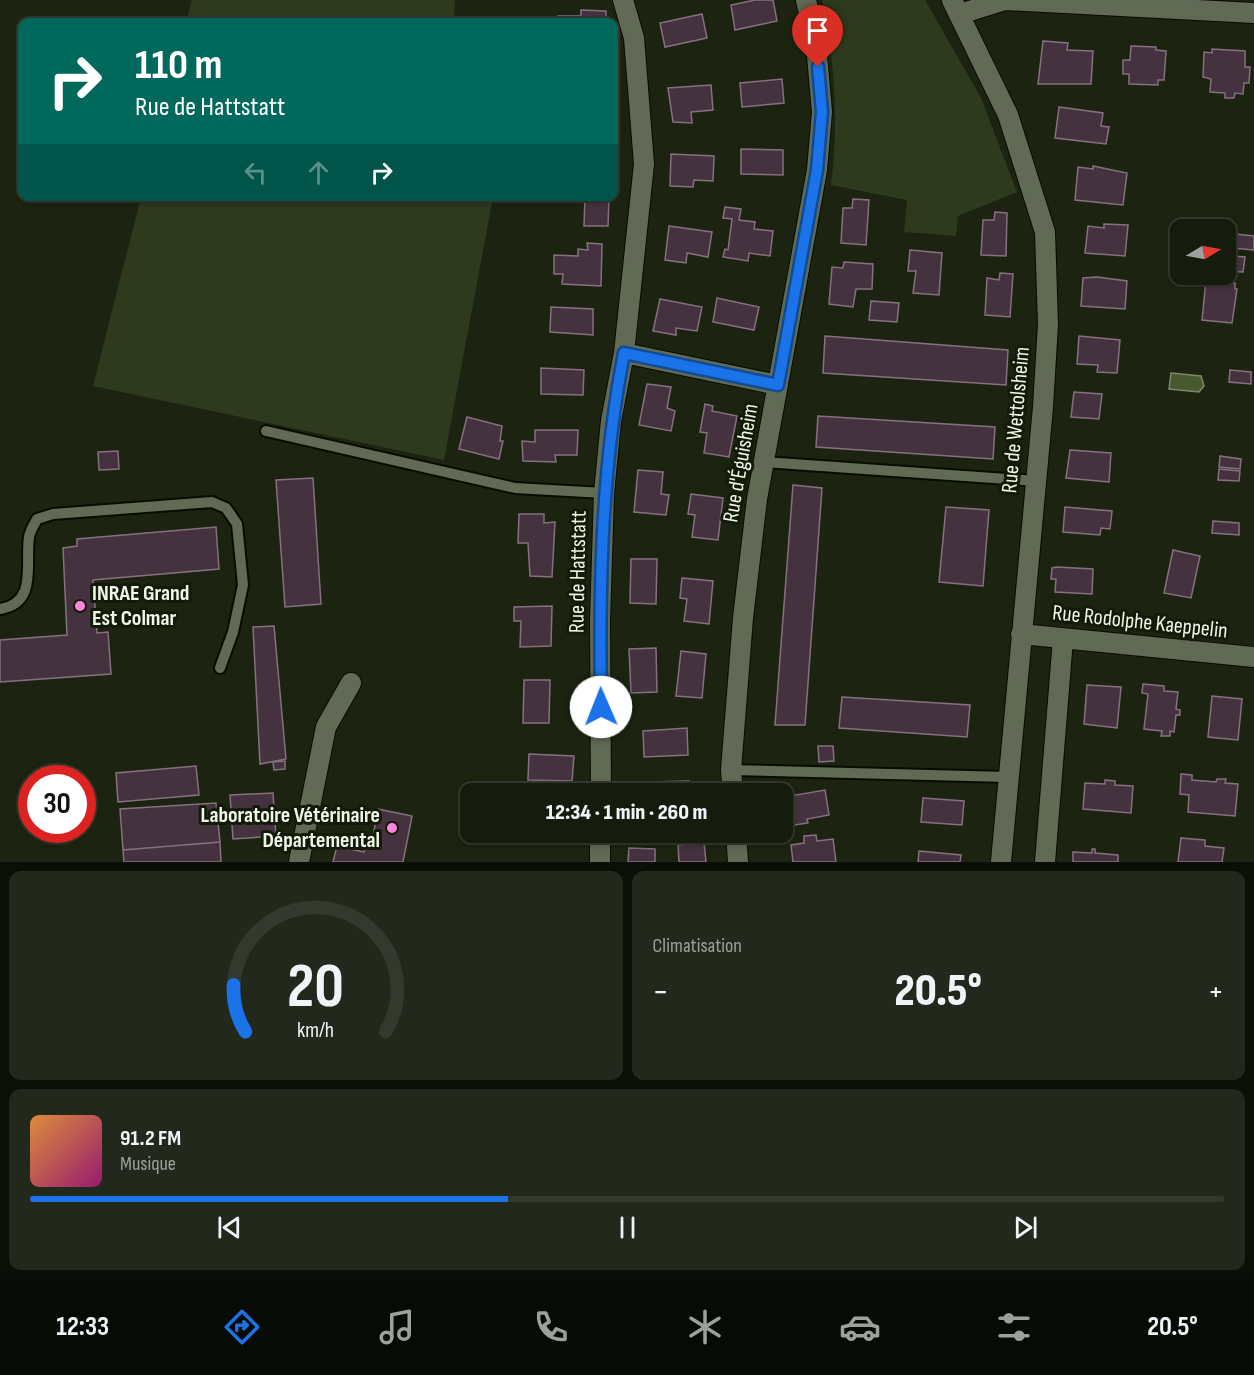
<!DOCTYPE html>
<html lang="fr">
<head>
<meta charset="utf-8">
<style>
	body { margin:0; font-family:"Sofia Sans Condensed",sans-serif; background:#22281b; color:#f1f3f6; height:100vh; display:flex; flex-direction:column; font-size:22px; white-space:nowrap }
	* { box-sizing:border-box; margin:0 }
	p { font-size:20px; color:#9da19d }
	.icon { flex:none; width:33px; height:33px; fill:none; stroke:currentColor; stroke-width:2; stroke-linecap:round; stroke-linejoin:round }
	.map { position:relative; height:862px; overflow:hidden }
	.drawer { display:flex; flex-direction:column; gap:9px; padding:9px; background:#0c0f07; flex:1 }
	.drawer>* { flex:none }
	.hud { position:absolute; left:18px; top:18px; width:600px; height:183px; border-radius:12px; box-shadow:0 3px 9px #0003,0 0 0 2px #34392e; background:#00695c; color:#fff; overflow:hidden }
	.needle { width:39px; rotate:80deg }
	.fabs { position:absolute; left:1170px; top:219px; display:grid; gap:12px }
	.fabs a { display:grid; place-items:center; width:66px; height:66px; border-radius:12px; background:#151b0d; box-shadow:0 3px 9px #0003,0 0 0 2px #34392e; font-size:30px }
	.speed { position:absolute; left:18px; top:765px; display:flex; gap:12px; font-size:30px; font-weight:700; text-align:center }
	.speed>* { display:grid; place-content:center; width:78px; height:78px; border-radius:50%; background:#151b0d; box-shadow:0 3px 9px #0003,0 0 0 2px #34392e; line-height:1 }
	.speed .limit { border:9px solid #d22; background:#fff; color:#111 }
	.pin { position:absolute; display:grid; place-items:center; width:51px; height:51px; color:#fff; margin:-62px -26px; border-radius:50% 50% 50% 0; rotate:-45deg; box-shadow:0 0 6px #0007 }
	.pin .icon { rotate:45deg }
	.me { position:absolute; width:66px; margin:-33px; rotate:359deg; stroke-linejoin:round; filter:drop-shadow(0 0 4px #0008) }
	.turn { display:flex; align-items:center; gap:21px; height:126px; padding:0 18px; font-size:27px }
	.turn .icon { width:78px; height:78px; stroke-width:2.5 }
	.turn b { display:block; font-size:42px; line-height:51px }
	.lanes { display:flex; align-items:center; height:57px; padding:0 18px; background:#0003; justify-content:center; gap:30px; direction:ltr }
	.lanes .off { opacity:.35 }
	.big { font-size:45px; font-weight:800; line-height:1.1 }
	.drawer .card { flex:1; display:flex; flex-direction:column; justify-content:center; gap:9px; min-width:0; padding:0 21px; border-radius:12px; background:#22281b }
	.drawer .dial { align-items:center; gap:0 }
	.dial svg { height:156px; overflow:visible; fill:none; stroke:#34392e; stroke-width:7; stroke-linecap:round; text-anchor:middle }
	.dial text { fill:#f1f3f6; stroke:none }
	.song { display:flex; align-items:center; gap:18px }
	.cover { width:72px; height:72px; border-radius:9px; background:linear-gradient(135deg,hsl(30 70% 55%),hsl(320 70% 35%)) }
	.played { height:6px; border-radius:3px; background:linear-gradient(90deg,#1a73e8 40%,#34392e 40%) }
	.keys { display:flex; justify-content:space-around; direction:ltr }
	.heat { display:flex; justify-content:space-between; align-items:center; font-size:33px; direction:ltr }
	.drawer .tiles { flex:1; display:grid; gap:9px; grid-template-columns:1fr 1fr }
	.card:last-child { grid-column:span 2 }
	.trip { position:absolute; left:460px; top:783px; width:333px; height:60px; border-radius:12px; background:#151b0d; box-shadow:0 3px 9px #0003,0 0 0 2px #34392e; font-weight:800; line-height:60px; text-align:center }
	.menu { display:flex; height:96px; justify-content:space-around; align-items:center; background:#080b05; color:#9da19d }
	.menu .icon { width:42px; height:42px }
	.menu .current { color:#1a73e8 }
	.menu b { font-size:27px; color:#f1f3f6 }
	.map>svg:first-child { display:block }
</style>
</head>
<body>
<div class="map">
<svg width="1254" height="862" viewBox="0 0 1254 862">
	<rect width="100%" height="100%" fill="#1c2411"/>
	<path fill="#2e3a1e" d="M192 0H455L454 22H186Z
		M822 0H925L981 98 1017 192 958 216 956 236 904 232 907 200 831 185C839 119 835 65 822 0Z
		M141 197H493L444 460 93 386Z"/>
	<path fill="#485930" stroke="#7a8868" stroke-width="1.5" d="M1171 373 1201 376 1204 386 1199 392 1169 389Z"/>
	<path fill="#45323f" stroke="#867080" stroke-width="1.5" d="M755 0H773L777 21 735 30 731 5Z
		M581 10 606 11V18H601V22H558V16H581Z
		M702 14 707 38 665 47 660 23Z
		M1043 41 1068 43 1067 50 1093 51 1091 84H1038Z
		M1131 46 1156 47V50L1166 51 1164 80H1158V85L1129 84V74H1123V60H1130Z
		M1212 49 1245 51V67H1250L1249 83H1244L1243 94 1235 93 1234 98H1225V93L1210 92 1211 79 1203 77 1204 52 1212 53Z
		M782 79 784 103 742 107 740 83Z
		M711 85 713 110 691 112 692 123 673 122 668 88Z
		M1059 107 1103 113 1101 126 1109 127 1106 144 1055 138Z
		M741 149 783 150V175L741 174Z
		M671 154 714 156 713 181 694 180 693 187 670 186Z
		M1093 166 1127 173 1123 205 1075 200 1078 167 1093 169Z
		M585 196H609L608 226H584Z
		M853 199 869 200 866 245 841 243 843 208H852Z
		M725 207 741 209 739 220 755 222 754 229 773 231 770 256 749 253 748 261 723 257 725 249 728 250 732 219 723 218Z
		M995 212 1007 213 1006 256 981 255 983 220H994Z
		M1206 220 1221 221V230H1205Z
		M1104 224 1128 225 1125 256 1085 253 1088 226 1104 228Z
		M669 226 712 232 708 257 687 253 686 263 665 260Z
		M1226 233 1254 236V250L1232 248 1231 256 1245 257 1243 272 1226 271Z
		M587 243 602 244 601 286 562 284 563 274H554V255L578 256V249L588 250Z
		M910 250 942 253 939 295 913 293 916 271H908Z
		M844 262 873 264 872 289H856L853 307 829 304 832 267 843 268Z
		M1226 271H1232L1230 283H1235V289H1237L1232 323 1202 320 1206 280 1209 281 1210 274H1226Z
		M1000 273 1013 274 1010 317 985 315 987 278 999 280Z
		M1097 277 1127 281 1125 309 1081 306 1083 278Z
		M717 298 759 307 754 330 713 322Z
		M660 299 702 307 697 331 676 328V335L653 331Z
		M871 301 899 303 897 322 869 320Z
		M551 307 593 309V335L550 332Z
		M825 336 1008 350 1006 385 823 373Z
		M1079 336 1120 340 1117 373 1097 372 1098 365 1077 364Z
		M541 368 584 370 583 395 541 394Z
		M1230 370 1251 372V384L1229 382Z
		M647 384 671 387 667 408 675 411 671 431 639 425Z
		M1074 392 1102 394 1099 419 1071 417Z
		M705 404 713 406 712 411 737 416 729 457 704 453 707 433 700 432Z
		M818 416 995 427 993 459 816 447Z
		M467 417 502 426 500 441H503L499 459 459 449Z
		M535 430H578L577 455H555L556 462 523 461 522 441 535 442Z
		M1070 450 1111 453 1109 482 1066 478Z
		M118 451 119 469 99 470 98 452Z
		M1220 456 1241 459 1240 469 1219 467Z
		M1219 469 1240 471 1239 481 1218 480Z
		M638 470 663 472 661 494 669 495 666 515 634 512Z
		M313 478 321 604 285 607 276 480Z
		M793 485 822 488 805 725H775Z
		M691 494 723 498 718 540 692 537 695 515 688 514Z
		M946 507 989 510 983 586 939 582Z
		M1065 507 1112 511 1110 529 1101 528 1100 535 1063 532Z
		M519 514H544V523L555 522 552 577 530 576 528 543H518Z
		M1213 521 1239 523V535L1212 533Z
		M216 527 219 569 93 580 97 633 108 632 111 674 0 682V640L67 635 63 548 77 546V539Z
		M1173 550 1200 556 1191 598 1164 593Z
		M631 559H657L656 604 630 603Z
		M1057 567 1093 569 1092 594 1055 592 1056 579H1051L1052 568Z
		M682 578 713 581 709 624 684 621 687 599 680 598Z
		M552 606 551 646 520 647 521 621H514V607Z
		M274 626 286 759 260 764 253 627Z
		M656 648 657 692 631 693 629 649Z
		M681 651 706 654 702 698 676 696Z
		M524 680H550L549 723H523Z
		M1143 684 1164 686V691L1178 692 1176 709 1180 710V715H1176L1174 732 1170 731V736H1161L1162 731 1144 729 1148 694 1142 693Z
		M1087 685 1121 687 1117 728 1084 724Z
		M1212 696 1242 699 1238 740 1208 737Z
		M842 697 970 705 967 737 839 728Z
		M687 728 688 755 644 757 643 731Z
		M818 746H833L834 761 819 762Z
		M529 754 574 756 572 781 528 780Z
		M285 761V769L274 770 273 762Z
		M196 766 199 795 118 802 116 773Z
		M1181 774 1192 775V780L1216 782 1217 779H1226L1225 783 1238 784 1235 816 1188 812 1189 795 1180 794Z
		M1105 780 1115 781V785L1133 786 1131 813 1083 809 1085 783 1105 784Z
		M689 781V794H648V782Z
		M825 790 829 815 807 819 808 823 788 826 784 797Z
		M273 793 276 836 233 839 230 795Z
		M923 798 964 801 962 825 921 822Z
		M216 803 220 842 123 850 120 809Z
		M378 809 412 816 403 862H333L337 846 364 852 366 841 372 842Z
		M514 832H572V840L536 839V844L514 843Z
		M816 835 817 841 833 839 836 862H793L791 845 804 843V836Z
		M1181 838 1205 840V846L1224 848 1222 862H1178Z
		M220 842 221 862H124L123 850Z
		M704 842 706 862H679L678 845Z
		M629 848 655 849V862H628Z
		M1092 849H1095V853L1118 855V862H1073V852L1092 853Z
		M919 851 961 855 960 862H918Z"/>
	<g fill="none" stroke-linecap="round" stroke-linejoin="round">
		<g stroke="#070d01" stroke-width="14">
			<path id="service" d="M266 431 515 488 604 493
				M764 462 1036 481
				M0 609C38 603 25 564 29 537 30 531 34 525 37 519L53 514 212 502 226 508 237 524 243 585 233 632 220 668
				M731 770 1008 777"/>
		</g>
		<g stroke="#070d01" stroke-width="22">
			<path id="minor" d="M952 0 1008 115 1045 232 1048 324 1043 407 1001 862
				M960 14 1005 0 1254 13
				M624 353 778 385
				M1021 634 1254 657
				M601 794 600 621 604 493 611 421 624 353 644 164 634 38 623 0
				M733 794 731 770 743 618 757 499 817 170 822 112 816 44 806 0
				M736 832 738 862
				M299 862 326 727 351 683
				M600 862V832
				M1045 862 1063 639"/>
		</g>
		<use href="#service" stroke="#616a55" stroke-width="10"/>
		<use href="#minor" stroke="#616a55" stroke-width="20"/>
	</g>
	<g fill="none" stroke-linecap="round" stroke-linejoin="round">
		<g stroke="#114b97" stroke-width="15">
			<path id="route" d="M601 707C599 588 601 471 624 353L778 385 817 170 822 112 818 67"/>
		</g>
		<use href="#route" stroke="#1a73e8" stroke-width="10"/>
	</g>
	<g fill="#fe86e1" stroke="#131b08" stroke-width="2">
		<circle cx="80" cy="606" r="6"/>
		<circle cx="392" cy="828" r="6"/>
	</g>
	<g text-anchor="middle" dominant-baseline="central" stroke-width="6" stroke-linejoin="round" paint-order="stroke">
		<g font-size="22" fill="#f0f6e9" stroke="#131b08">
			<text transform="translate(1016 420) rotate(-85)">Rue de Wettolsheim</text>
			<text transform="translate(741 463) rotate(-80)">Rue d'Éguisheim</text>
			<text transform="translate(578 572) rotate(-89)">Rue de Hattstatt</text>
			<text transform="translate(1140 622) rotate(6)">Rue Rodolphe Kaeppelin</text>
		</g>
		<g font-size="22" font-weight="bold" fill="#f0f6e9" stroke="#131b08" text-anchor="start">
			<text x="92" y="593">INRAE Grand<tspan x="92" dy="25">Est Colmar</tspan></text>
			<text x="380" y="815" text-anchor="end">Laboratoire Vétérinaire<tspan x="380" dy="25">Départemental</tspan></text>
		</g>
	</g>
</svg>
<div class="fabs">
<a><svg class="needle" viewBox="-14 -14 28 28"><path d="M0-13l5 13h-10z" fill="#e53935"/><path d="M0 13l5-13h-10z" fill="#9da19d"/></svg></a>
</div>
<div class="speed"><div class="limit">30</div></div>
<div class="pin" style="left:818px;top:67px;background:#d93025"><svg class="icon" aria-label="arrive" viewBox="0 0 24 24"><path d="M6 21V4h12l-3 4 3 4H6"/></svg></div>
<svg class="me" style="left:601px;top:707px" viewBox="-20 -20 40 40"><circle r="19" fill="#fff"/><path d="M0-13L10 11 0 6-10 11z" fill="#1a73e8"/></svg>
<div class="trip">12:34 · 1 min · 260 m</div>
<div class="hud">
<div class="turn"><svg class="icon" aria-label="right" viewBox="0 0 24 24"><path d="M7 20v-9h11M14 6l5 5-5 5"/></svg><div><b>110 m</b>Rue de Hattstatt</div></div>
<div class="lanes"><svg class="icon off" aria-label="left" viewBox="0 0 24 24"><path d="M17 20v-9H6M10 6l-5 5 5 5"/></svg><svg class="icon off" aria-label="ahead" viewBox="0 0 24 24"><path d="M12 20V5M6 11l6-6 6 6"/></svg><svg class="icon" aria-label="right" viewBox="0 0 24 24"><path d="M7 20v-9h11M14 6l5 5-5 5"/></svg></div>
</div>
</div>
<section class="drawer">
<div class="tiles">
<div class="card dial"><svg viewBox="0 0 100 80">
<path d="M14 69A42 42 0 1 1 86 69"/>
<path d="M14 69A42 42 0 0 1 8 45" stroke="#1a73e8"/>
<text x="50" y="56" font-size="32" font-weight="700">20</text>
<text x="50" y="72" font-size="11">km/h</text>
</svg></div>
<div class="card"><p>Climatisation</p>
<div class="heat"><a>−</a><b class="big">20.5°</b><a>+</a></div>
</div>
<div class="card">
<div class="song"><i class="cover"></i><div><b>91.2 FM</b><p>Musique</p></div></div>
<div class="played"></div>
<div class="keys"><svg class="icon" aria-label="previous" viewBox="0 0 24 24"><path d="M18 5L8 12l10 7zM5 5v14"/></svg><svg class="icon" aria-label="pause" viewBox="0 0 24 24"><path d="M8 5v14M16 5v14"/></svg><svg class="icon" aria-label="next" viewBox="0 0 24 24"><path d="M6 5l10 7-10 7zM19 5v14"/></svg></div>
</div>
</div>
</section>
<nav class="menu">
<b>12:33</b>
<svg class="icon current" aria-label="directions" viewBox="0 0 24 24"><path d="M12 3l9 9-9 9-9-9zM9 14v-3h6M13 9l2 2-2 2"/></svg>
<svg class="icon" aria-label="music" viewBox="0 0 24 24"><path d="M9 18V5l10-2v13"/><circle cx="6" cy="18" r="3"/><circle cx="16" cy="16" r="3"/></svg>
<svg class="icon" aria-label="phone" viewBox="0 0 24 24"><path d="M5 4h4l2 5-3 2q2 4 5 5l2-3 5 2v4C11 20 4 13 5 4z"/></svg>
<svg class="icon" aria-label="climate" viewBox="0 0 24 24"><path d="M12 3v18M4 7l16 10M4 17L20 7"/></svg>
<svg class="icon" aria-label="car" viewBox="0 0 24 24"><path d="M5 17H2v-5l4-1 3-4h7l3 4 3 1v5h-3M9 17h6M6 11h13"/><circle cx="7" cy="17" r="2"/><circle cx="17" cy="17" r="2"/></svg>
<svg class="icon" aria-label="filters" viewBox="0 0 24 24"><path d="M4 7h16M4 17h16"/><circle cx="9" cy="7" r="2"/><circle cx="15" cy="17" r="2"/></svg>
<b>20.5°</b>
</nav>
</body>
</html>
